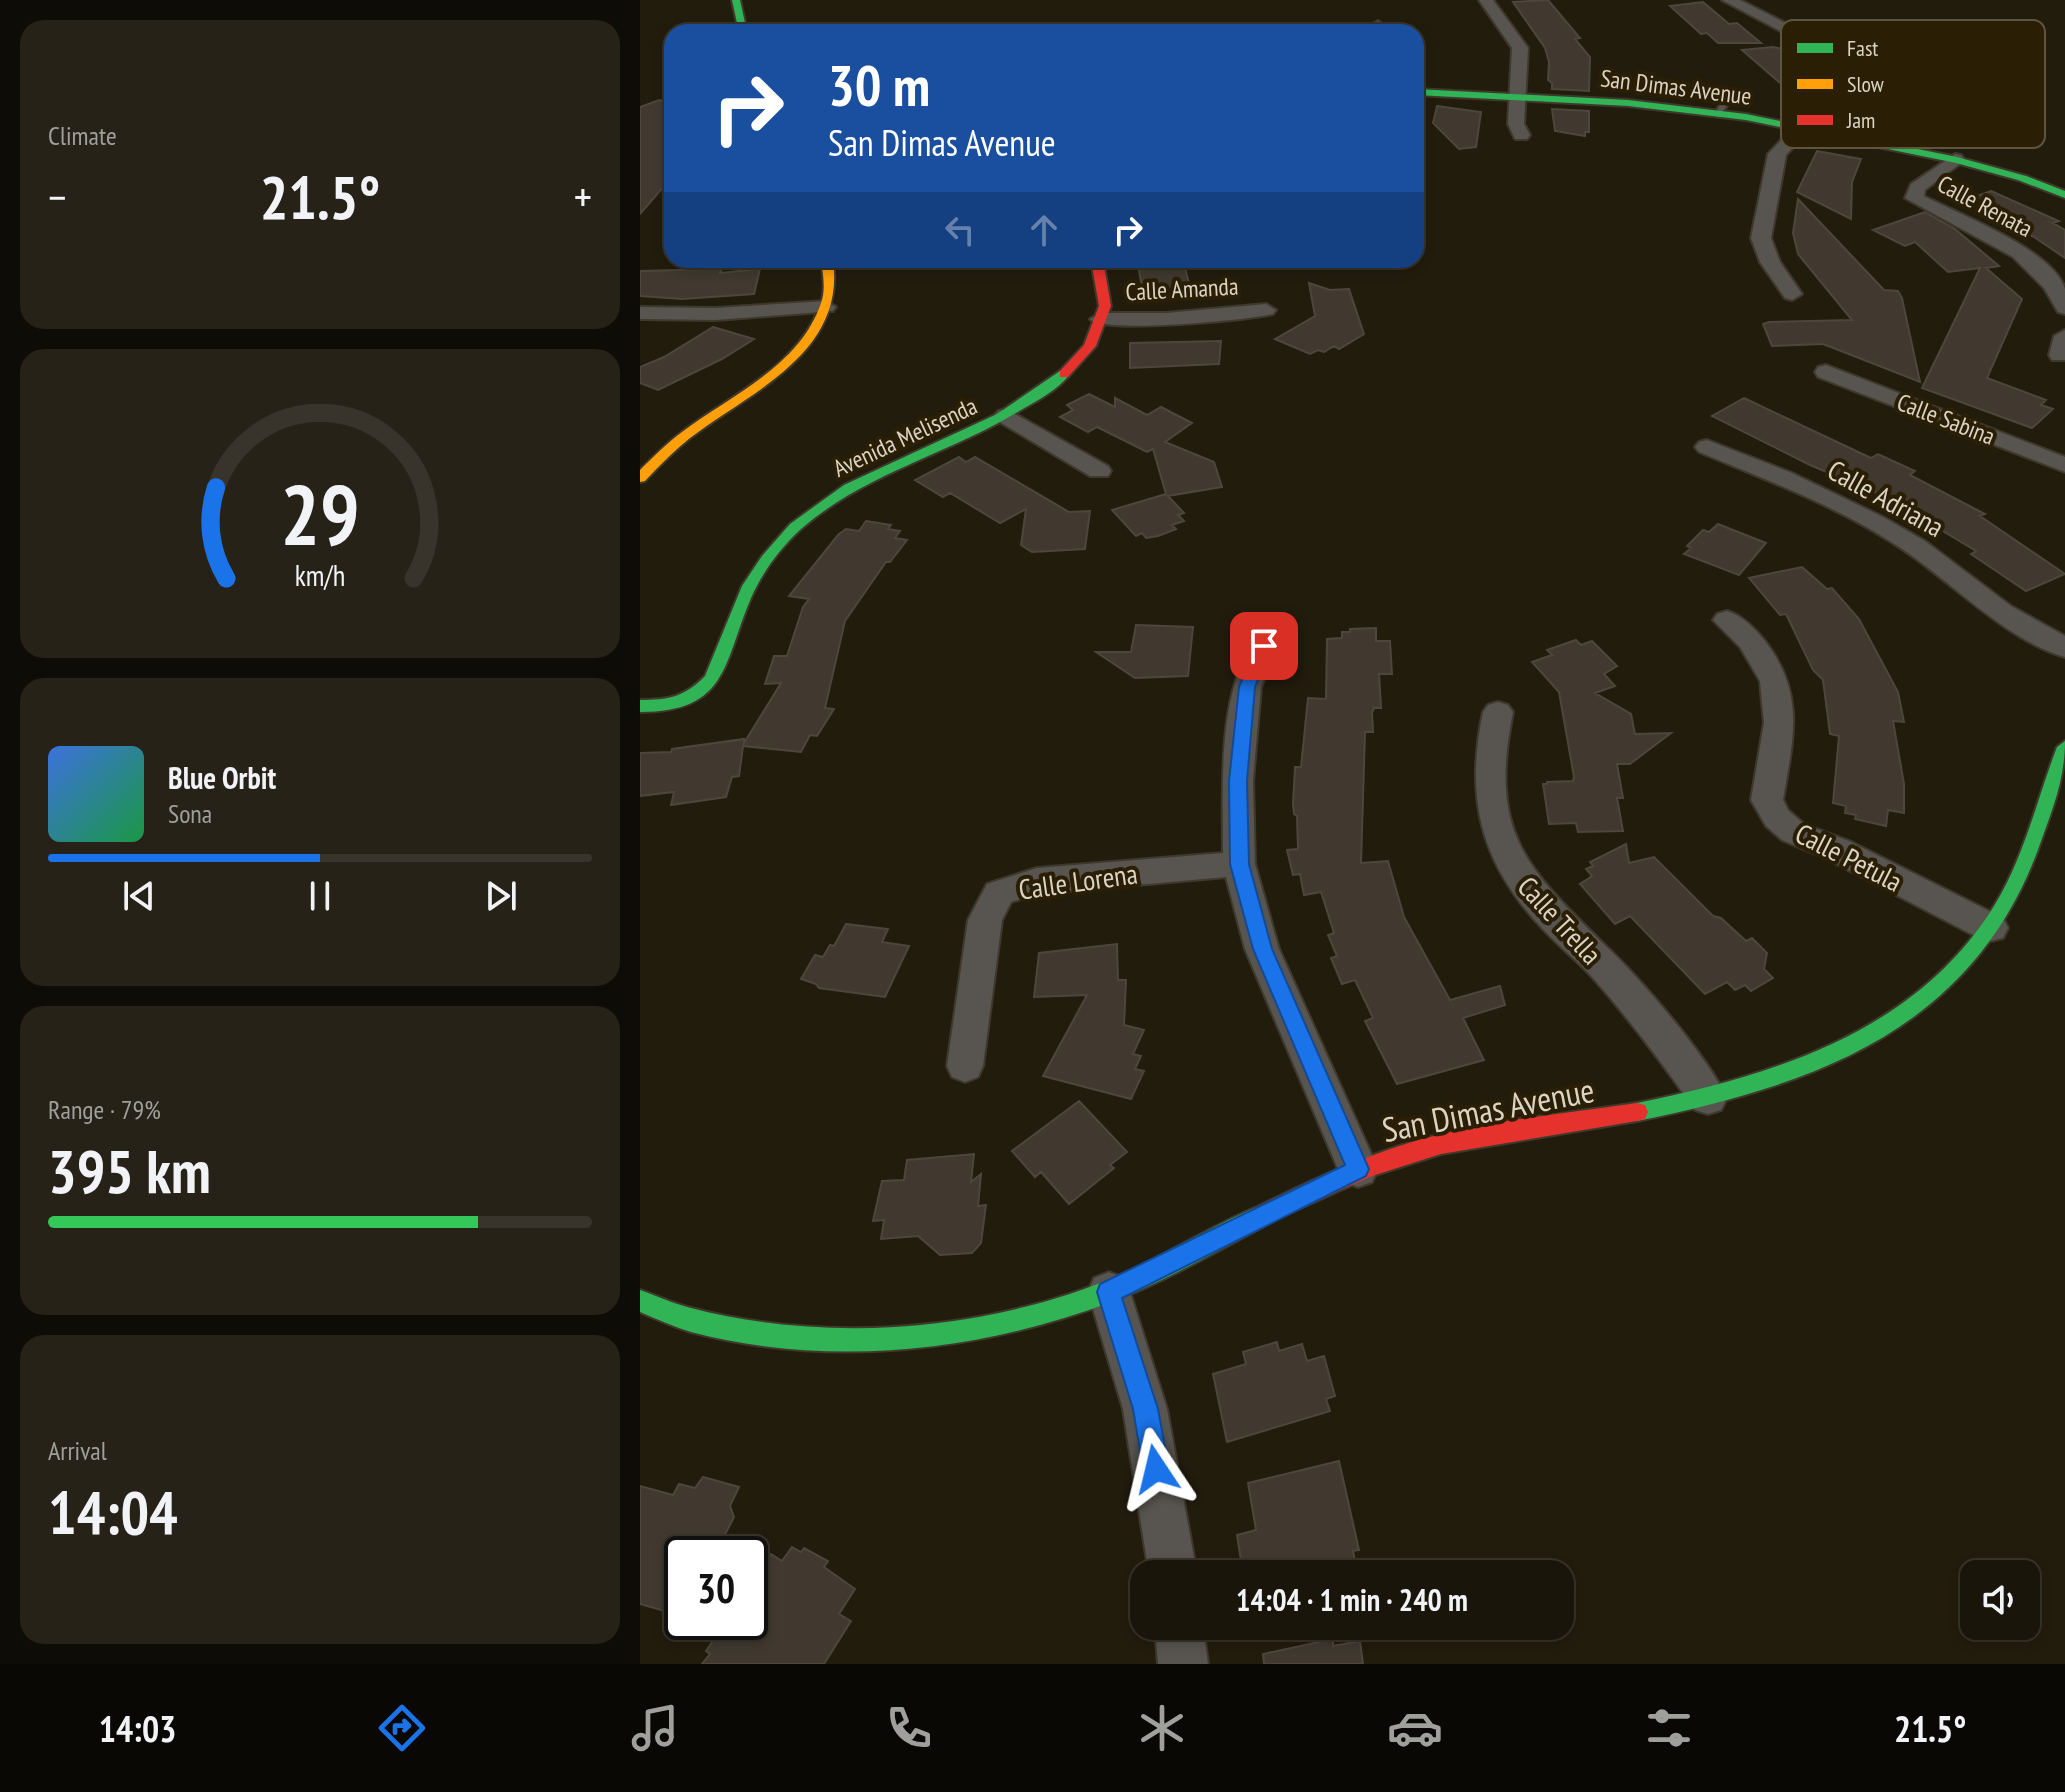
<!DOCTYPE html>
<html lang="en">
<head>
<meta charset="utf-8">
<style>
	body { margin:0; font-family:"PT Sans Narrow",sans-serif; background:#272218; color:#f1f3f6; height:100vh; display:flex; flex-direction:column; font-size:30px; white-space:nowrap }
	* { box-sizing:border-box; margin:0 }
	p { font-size:26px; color:#9f9f9c }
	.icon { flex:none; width:44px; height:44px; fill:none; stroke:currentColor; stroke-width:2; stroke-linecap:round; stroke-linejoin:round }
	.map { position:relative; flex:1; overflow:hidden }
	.drawer { display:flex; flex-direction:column; gap:20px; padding:20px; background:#0e0c06; width:640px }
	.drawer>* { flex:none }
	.hud { position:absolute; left:24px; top:24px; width:760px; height:244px; border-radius:24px; box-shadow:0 4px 12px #0003,0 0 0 2px #38342b; background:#1a4fa0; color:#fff; overflow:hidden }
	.buttons { position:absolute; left:1320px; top:1560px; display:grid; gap:16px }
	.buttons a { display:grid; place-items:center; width:80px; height:80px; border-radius:16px; background:#1a150a; box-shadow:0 4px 12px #0003,0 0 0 2px #38342b; font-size:40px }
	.speed { position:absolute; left:24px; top:1536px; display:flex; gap:16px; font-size:40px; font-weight:700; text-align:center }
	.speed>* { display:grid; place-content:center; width:104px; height:104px; border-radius:50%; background:#1a150a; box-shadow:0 4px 12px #0003,0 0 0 2px #38342b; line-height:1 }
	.speed .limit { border:4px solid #111; border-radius:12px; background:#fff; color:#111 }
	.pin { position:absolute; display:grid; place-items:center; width:68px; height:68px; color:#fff; margin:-34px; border-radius:16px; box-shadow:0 4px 12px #0006 }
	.me { position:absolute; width:88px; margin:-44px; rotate:350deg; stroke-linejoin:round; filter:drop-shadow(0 0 6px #0008) }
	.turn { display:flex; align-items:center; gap:28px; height:168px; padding:0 32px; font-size:36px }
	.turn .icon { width:104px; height:104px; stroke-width:2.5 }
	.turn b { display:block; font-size:56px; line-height:68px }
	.lanes { display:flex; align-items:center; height:76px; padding:0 32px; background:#0003; justify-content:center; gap:40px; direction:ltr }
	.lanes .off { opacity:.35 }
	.big { font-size:60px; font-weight:700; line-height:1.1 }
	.drawer .card { flex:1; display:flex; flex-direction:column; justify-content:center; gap:12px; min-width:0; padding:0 28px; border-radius:24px; background:#272218 }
	.drawer .dial { align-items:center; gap:0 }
	.dial svg { height:208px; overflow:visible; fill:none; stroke:#38342b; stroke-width:7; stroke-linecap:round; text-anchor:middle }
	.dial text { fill:#f1f3f6; stroke:none }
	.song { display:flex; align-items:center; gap:24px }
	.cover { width:96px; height:96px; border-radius:12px; background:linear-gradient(135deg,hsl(220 70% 55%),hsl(140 70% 35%)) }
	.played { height:8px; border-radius:4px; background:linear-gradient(90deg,#1a73e8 50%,#38342b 50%) }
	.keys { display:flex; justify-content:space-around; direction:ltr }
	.heat { display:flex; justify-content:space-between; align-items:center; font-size:44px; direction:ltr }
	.charge { height:12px; border-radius:6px; background:linear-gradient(90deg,#34c759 79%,#38342b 0) }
	.trip { position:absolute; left:490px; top:1560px; width:444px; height:80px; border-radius:24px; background:#1a150a; box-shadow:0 4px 12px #0003,0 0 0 2px #38342b; font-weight:700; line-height:80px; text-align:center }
	.menu { display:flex; height:128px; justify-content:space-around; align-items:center; background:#0a0804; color:#9f9f9c }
	.menu .icon { width:56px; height:56px }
	.menu .on { color:#1a73e8 }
	.menu b { font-size:36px; color:#f1f3f6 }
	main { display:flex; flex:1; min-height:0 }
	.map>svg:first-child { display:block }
</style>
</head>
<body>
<main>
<section class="drawer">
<div class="card"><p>Climate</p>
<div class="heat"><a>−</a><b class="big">21.5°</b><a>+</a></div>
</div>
<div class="card dial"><svg viewBox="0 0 100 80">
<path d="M14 69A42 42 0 1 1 86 69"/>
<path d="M14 69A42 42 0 0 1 10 34" stroke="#1a73e8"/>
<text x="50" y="56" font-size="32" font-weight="700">29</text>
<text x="50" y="72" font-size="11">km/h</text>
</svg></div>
<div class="card">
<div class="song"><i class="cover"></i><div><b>Blue Orbit</b><p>Sona</p></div></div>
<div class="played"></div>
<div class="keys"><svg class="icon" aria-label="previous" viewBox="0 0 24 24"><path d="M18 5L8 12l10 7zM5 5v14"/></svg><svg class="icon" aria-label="pause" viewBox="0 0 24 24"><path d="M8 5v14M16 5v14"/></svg><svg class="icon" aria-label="next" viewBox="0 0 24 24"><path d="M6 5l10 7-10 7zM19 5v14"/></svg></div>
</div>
<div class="card"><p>Range · 79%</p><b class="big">395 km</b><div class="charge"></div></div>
<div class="card"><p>Arrival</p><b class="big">14:04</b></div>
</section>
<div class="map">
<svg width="1425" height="1664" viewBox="0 0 1425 1664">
	<rect width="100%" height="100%" fill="#221c0d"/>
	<path fill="#41392f" stroke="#4e463c" stroke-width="2" d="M908 0 940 38 935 39 950 57 949 91 912 89V83L908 80 909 62 905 48 873 2Z
		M1063 2 1089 24 1097 23 1121 43H1078L1067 33 1061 34 1030 6Z
		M1133 47 1147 50 1188 82 1178 85 1196 98 1191 124 1164 119 1168 107 1102 50Z
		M19 100 32 105V177L0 214V107Z
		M797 106 841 112 836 147 819 149 793 123Z
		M912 109 949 111V132H945V136L915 131Z
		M1177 151 1221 159 1212 182 1211 219 1157 192Z
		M1351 191 1419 221 1413 223 1425 230V258L1394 237 1326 200Z
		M1158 199 1244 290 1258 291 1262 298 1280 382 1183 344 1132 346 1123 324 1129 322 1212 320 1158 254 1153 233Z
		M1285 212 1315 229 1359 266 1346 268 1382 299 1347 378 1406 400 1401 405 1413 409 1392 428 1282 388 1340 268 1308 272 1275 242 1265 246 1233 230Z
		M497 260H543L549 283 548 294 516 297 513 292 503 293Z
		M82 269 80 273 120 269 114 294 42 299 0 296V271Z
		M669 283 690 290 709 289 724 334 699 349 694 346 684 352 678 350 670 354 635 339 675 316Z
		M73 327 114 339 82 359 18 390 0 383V367L24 357Z
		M581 341 579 364 490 368V343Z
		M449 394 475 407V398L507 415 521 407 552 423 525 442 574 462 582 487 528 496 544 513 538 515 544 521 532 525 536 529 518 536 506 538 502 533 496 536 472 510 526 494 513 449 507 452 457 427 448 432 420 417 433 410 427 405Z
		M1104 398 1231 458 1238 454 1275 471 1270 475 1345 514 1340 516 1425 574 1386 591 1331 554 1336 551 1246 497 1170 465 1072 416Z
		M319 457 326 462 335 457 429 512 450 511 445 549 392 552 381 545 386 509 360 523 310 493 303 497 275 480Z
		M226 521 251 525 248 529 260 531 255 538 267 540 250 562H246L205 621 185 708 194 709 177 736 170 735 161 752 103 746 99 776 92 777 86 797 31 805 34 792 0 796V753L31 752 32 749 104 739V743L141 683 125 684 134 656H147L163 607 169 599 149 596 198 535 206 529 219 531Z
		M1078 524 1126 543 1099 575 1044 554 1051 548 1047 546 1063 530 1069 532Z
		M1162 567 1187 589 1192 588 1219 619 1258 692 1264 722 1253 721 1264 784V813L1248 810 1246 826 1215 819 1216 815 1205 813 1206 806 1193 803 1199 736 1190 734 1183 680 1173 670 1146 614 1140 615 1109 578Z
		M496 625 553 627 548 676 495 678 456 652H491Z
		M736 628V641H750L752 674H739L741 708H734L732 713 733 732H725L721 863 748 861 764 917 810 1000 860 986 865 1005 823 1018 844 1060 757 1084 725 1021 733 1018 715 980 702 984 691 958 697 956 688 935 694 933 681 892 664 895 660 874 653 875 647 850 658 849 657 816 654 814 653 804 655 767H661L668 698 686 699 687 639 702 638V632H710V629Z
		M936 640 941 645 952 641 977 666 964 674 975 686 955 693 991 714 995 734 1031 733 990 764H977L983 798H977L983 831 938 832 936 823 909 824 903 784H907V782L933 781 934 777 919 692 892 662 912 655 907 650Z
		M986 844 989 863 1014 857 1073 916 1081 918 1106 941 1112 938 1127 953 1124 969 1133 978 1111 991 1105 985 1095 990 1087 982 1065 994 990 916 975 924 940 884 952 876 946 869 953 866 950 862Z
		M206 924 248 929 242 942 269 946 245 997 179 988 176 984 161 979 175 955 183 957 190 945 194 946Z
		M477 944 478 980H486L484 1025 504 1030 493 1054 501 1056 495 1069 504 1071 491 1099 403 1076 447 995 394 997 399 953Z
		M439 1101 487 1152 470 1165 474 1168 429 1204 401 1172 395 1177 372 1151Z
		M334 1154 331 1182 341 1174 338 1206 346 1205 341 1243 332 1253 300 1255 278 1236 241 1239 244 1220 233 1221 242 1181 264 1180 267 1160Z
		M637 1342 639 1351 662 1344 667 1361 684 1356 695 1396 686 1399 690 1411 587 1442 573 1374 606 1364 603 1352Z
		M699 1461 719 1550 713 1551 716 1565 681 1574H603L597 1535 616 1530 608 1483Z
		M63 1477 99 1487 90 1506 94 1517 79 1546 72 1544 67 1554H42V1616L0 1604V1486L33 1495 39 1484 55 1488Z
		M152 1547 161 1552 164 1548 188 1561 184 1567 215 1589 199 1614 211 1621 184 1664H62L70 1654 66 1651 86 1622H110V1586L131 1554 142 1561Z
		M693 1639V1646L720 1641 723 1664H624L623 1654Z"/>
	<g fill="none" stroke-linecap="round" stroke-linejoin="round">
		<g stroke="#3e392c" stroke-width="4">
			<path id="lane" d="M1083 100 1090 102 1079 116H1073Z"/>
		</g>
		<g stroke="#3e392c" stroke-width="4">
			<path id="street" d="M839 0H853L888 48 884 124 890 135 887 139H875L868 124 872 48Z
				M1082 0H1100L1213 57 1228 78 1234 97 1233 117 1225 143H1213L1210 139C1219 111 1221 87 1201 63Z
				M738 21 754 32H737L731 25Z
				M1162 123 1171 128 1146 155 1131 238 1140 262 1162 294 1152 300 1145 298 1120 262 1111 238 1128 154 1156 124Z
				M1315 154 1321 155 1324 159 1321 163 1285 190 1284 196C1318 214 1414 250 1425 289 1425 296 1425 307 1425 314L1418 312 1404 288 1373 257 1265 198 1271 184Z
				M186 301 196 307 193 311 76 320 0 319V307L76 308Z
				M626 304 636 310 633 314C609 320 462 334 450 319L461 313H526Z
				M1425 330V360H1412L1409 355 1414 336Z
				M1186 365 1425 457V472L1178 377 1175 372 1178 367Z
				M366 409 468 466 471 471 468 476H450L358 421 354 416 358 411Z
				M1067 440 1152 473 1243 517 1285 541 1371 606 1425 636V657C1370 642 1314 585 1268 553 1205 509 1129 481 1059 452L1055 447 1059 442Z
				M1087 611C1102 615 1115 629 1125 641 1166 694 1153 739 1143 800L1148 810 1164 824 1209 841 1363 918 1368 928 1363 938 1351 941 1339 938 1187 859 1142 840 1126 826 1111 800 1124 723 1120 681 1100 647 1073 620 1077 614Z
				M624 637 634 640 638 646 621 687 613 781 615 864 639 949 738 1169 732 1182 718 1187 704 1182 698 1169 605 949 586 877 397 894 371 902 362 920 343 1066 338 1077 325 1082 312 1077 307 1066 328 920 347 884 397 868 583 853C583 787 577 697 614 640Z
				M858 702 868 705 873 712C848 836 887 868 970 950 1005 984 1066 1055 1087 1098L1081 1110 1068 1114 1055 1110C1023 1064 990 1020 953 978 937 960 917 945 901 927 840 862 825 797 843 712L848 705Z
				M469 1272 484 1278 490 1292 527 1409 557 1574H509L483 1409 448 1292 454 1278Z
				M515 1626H563L568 1664H518Z"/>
		</g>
		<g stroke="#3e392c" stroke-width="4">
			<path id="fast" d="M92 0H100L107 32H99Z
				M776 89 988 100 1106 114 1317 157 1386 176 1425 191V198L1378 180 1316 163 1106 120 988 106 776 95Z
				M420 371 430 374C418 390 398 400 381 410 310 454 225 473 161 529 140 548 122 573 111 598 83 664 88 712 0 712V700C28 700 45 697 65 676L102 586 122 556 150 524 204 485 357 414Z
				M1425 741C1425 780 1412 810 1399 847 1332 1031 1174 1085 997 1121L989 1119 986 1112 989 1105 997 1103C1134 1075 1276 1032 1354 906 1384 858 1397 799 1417 747Z
				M627 1203 635 1206 638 1213 635 1220C581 1249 528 1280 471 1302 339 1352 189 1368 51 1332 34 1327 17 1319 0 1312V1290C17 1296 34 1304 51 1308 189 1344 349 1331 480 1275 530 1254 576 1222 627 1203Z"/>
		</g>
		<g stroke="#3e392c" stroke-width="4">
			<path id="slow" d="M181 260H193C206 353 112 391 50 438 34 451 19 466 5 481L0 482V470C13 457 27 443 42 432 91 395 160 366 181 303 186 290 183 274 181 260Z"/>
		</g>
		<g stroke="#3e392c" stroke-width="4">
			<path id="jam" d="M451 260H463L471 306 456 346 428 377H420V371L444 345 459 306Z
				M997 1103 1005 1105 1008 1112 1005 1119 997 1121 801 1154 732 1176 627 1223 619 1220 616 1213 619 1206C678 1177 738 1149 802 1134 866 1118 932 1113 997 1103Z"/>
		</g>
		<use href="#lane" fill="#585450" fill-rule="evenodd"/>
		<use href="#street" fill="#585450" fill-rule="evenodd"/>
		<use href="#fast" fill="#30b455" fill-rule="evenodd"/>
		<use href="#slow" fill="#ff9f0a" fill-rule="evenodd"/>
		<use href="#jam" fill="#e5322d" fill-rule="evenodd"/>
	</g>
	<path fill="#1a73e8" stroke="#114b97" stroke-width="2" d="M624 641 632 646 615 687 607 781 609 864 632 949 729 1169 726 1176 482 1298 518 1409 529 1469 525 1478 516 1482 507 1478 503 1469 493 1409 457 1292 460 1284 705 1165 613 949 590 864 589 781 599 687 616 646Z"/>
	<g text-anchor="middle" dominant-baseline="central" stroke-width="8" stroke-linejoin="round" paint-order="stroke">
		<g font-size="24" fill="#dbd4c5" stroke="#2a1f05">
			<text transform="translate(1036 87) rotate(7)">San Dimas Avenue</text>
			<text transform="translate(1345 206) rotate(28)">Calle Renata</text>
			<text transform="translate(542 289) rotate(-3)">Calle Amanda</text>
			<text transform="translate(1306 419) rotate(21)">Calle Sabina</text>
			<text transform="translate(265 437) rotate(-25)">Avenida Melisenda</text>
		</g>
		<g font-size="28" fill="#dbd4c5" stroke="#2a1f05">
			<text transform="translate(1246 498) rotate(29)">Calle Adriana</text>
			<text transform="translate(1209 857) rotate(27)">Calle Petula</text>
			<text transform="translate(438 881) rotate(-8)">Calle Lorena</text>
			<text transform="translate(920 920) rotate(47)">Calle Trella</text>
		</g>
		<g font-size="34" fill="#dbd4c5" stroke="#2a1f05">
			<text transform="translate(848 1109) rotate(-11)">San Dimas Avenue</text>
		</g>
	</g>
	<rect x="1141" y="20" width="264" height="128" rx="12" fill="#2a1f05" stroke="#5f553f" stroke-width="2"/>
	<rect x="1157" y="43" width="36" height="10" fill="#30b455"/>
	<rect x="1157" y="79" width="36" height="10" fill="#ff9f0a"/>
	<rect x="1157" y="115" width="36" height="10" fill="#e5322d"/>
	<g font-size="22" fill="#dbd4c5">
		<text x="1207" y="56">Fast</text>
		<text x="1207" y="92">Slow</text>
		<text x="1207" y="128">Jam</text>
	</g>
</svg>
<div class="buttons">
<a><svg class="icon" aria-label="sound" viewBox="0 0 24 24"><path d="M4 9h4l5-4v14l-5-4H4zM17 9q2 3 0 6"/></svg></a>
</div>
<div class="speed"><div class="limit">30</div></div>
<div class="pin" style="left:624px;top:646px;background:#d93025"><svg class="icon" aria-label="arrive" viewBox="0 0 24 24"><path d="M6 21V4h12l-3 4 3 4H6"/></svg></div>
<svg class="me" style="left:516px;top:1469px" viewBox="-20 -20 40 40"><path d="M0-17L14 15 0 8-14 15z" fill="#1a73e8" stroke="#fff" stroke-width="4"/></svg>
<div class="trip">14:04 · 1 min · 240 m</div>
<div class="hud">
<div class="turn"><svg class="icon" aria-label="right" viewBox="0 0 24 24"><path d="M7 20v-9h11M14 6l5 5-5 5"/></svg><div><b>30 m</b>San Dimas Avenue</div></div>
<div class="lanes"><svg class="icon off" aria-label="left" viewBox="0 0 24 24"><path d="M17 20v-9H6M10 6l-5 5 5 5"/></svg><svg class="icon off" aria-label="ahead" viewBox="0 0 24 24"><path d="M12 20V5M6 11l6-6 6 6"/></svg><svg class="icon" aria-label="right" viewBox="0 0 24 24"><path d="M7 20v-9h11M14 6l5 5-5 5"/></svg></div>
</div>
</div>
</main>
<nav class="menu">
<b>14:03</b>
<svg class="icon on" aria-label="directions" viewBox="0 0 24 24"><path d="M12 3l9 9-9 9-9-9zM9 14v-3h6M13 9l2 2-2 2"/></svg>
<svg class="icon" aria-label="music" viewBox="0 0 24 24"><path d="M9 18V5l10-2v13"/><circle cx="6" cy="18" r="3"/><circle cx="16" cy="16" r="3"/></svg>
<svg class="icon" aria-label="phone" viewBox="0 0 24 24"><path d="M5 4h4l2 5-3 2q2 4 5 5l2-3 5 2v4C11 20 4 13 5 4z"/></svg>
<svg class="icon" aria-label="climate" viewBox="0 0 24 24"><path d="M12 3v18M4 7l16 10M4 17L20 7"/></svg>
<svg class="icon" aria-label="car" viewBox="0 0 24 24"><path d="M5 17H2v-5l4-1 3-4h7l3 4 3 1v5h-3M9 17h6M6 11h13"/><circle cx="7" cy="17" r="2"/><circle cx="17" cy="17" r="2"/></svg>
<svg class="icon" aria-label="filters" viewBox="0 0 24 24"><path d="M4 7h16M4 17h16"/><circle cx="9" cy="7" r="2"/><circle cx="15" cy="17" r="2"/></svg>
<b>21.5°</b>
</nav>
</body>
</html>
